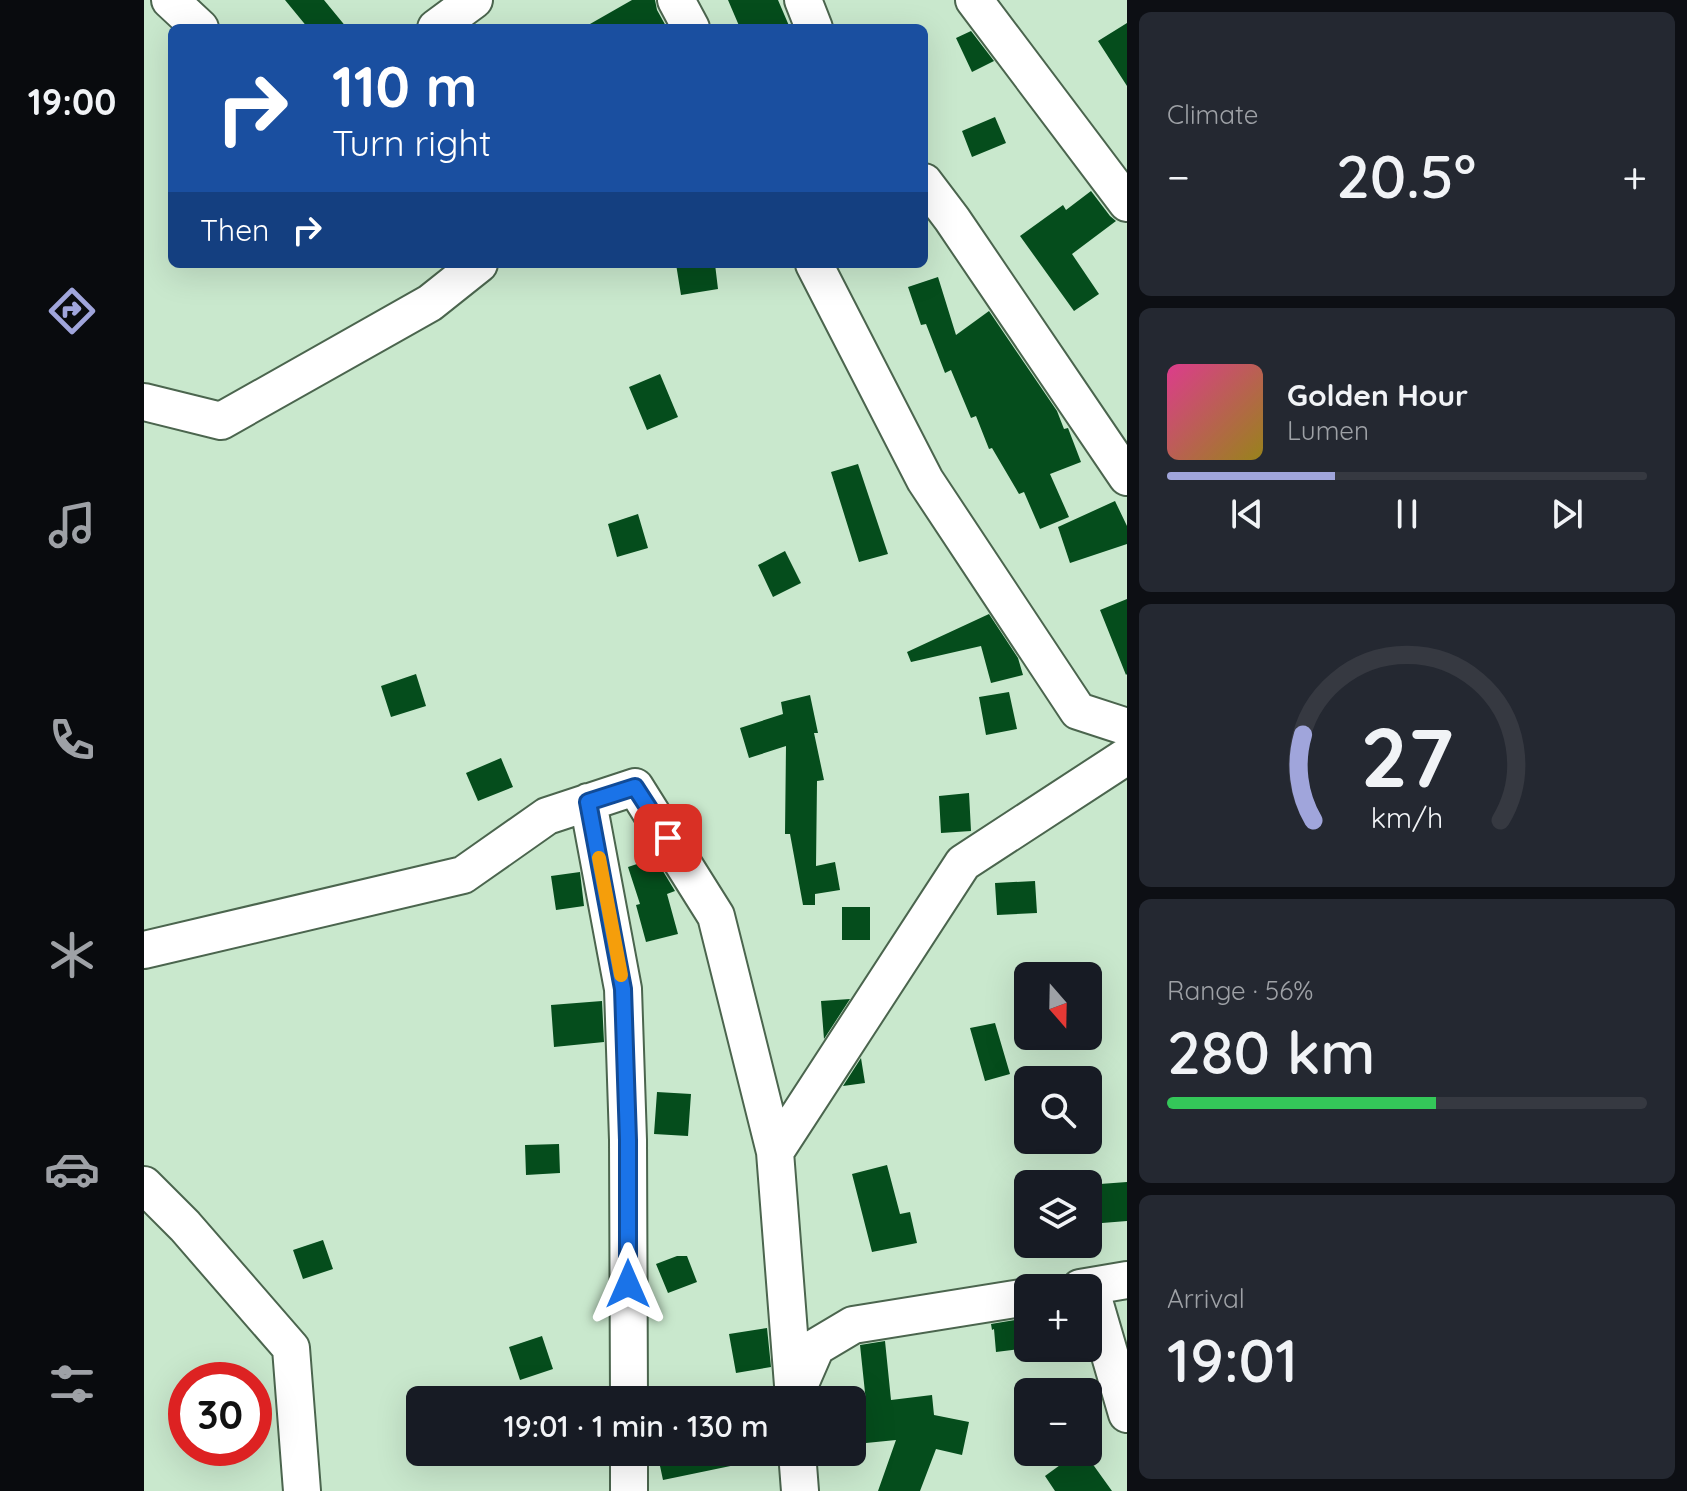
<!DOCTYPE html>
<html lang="en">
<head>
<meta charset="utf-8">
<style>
	body { margin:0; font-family:Quicksand,sans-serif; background:#242831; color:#f1f3f6; height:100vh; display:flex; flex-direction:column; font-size:30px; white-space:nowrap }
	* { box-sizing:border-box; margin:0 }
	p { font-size:26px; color:#9ea1a6 }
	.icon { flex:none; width:44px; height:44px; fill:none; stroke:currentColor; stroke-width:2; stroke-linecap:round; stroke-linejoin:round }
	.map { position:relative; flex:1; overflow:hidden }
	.sheet { display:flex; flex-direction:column; gap:12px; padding:12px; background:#0d0f14; width:560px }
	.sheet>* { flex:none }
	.hud { position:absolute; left:24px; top:24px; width:760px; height:244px; border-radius:12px; box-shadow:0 8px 32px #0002; background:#1a4fa0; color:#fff; overflow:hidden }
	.needle { width:52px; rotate:160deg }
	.fabs { position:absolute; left:870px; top:962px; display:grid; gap:16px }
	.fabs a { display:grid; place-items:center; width:88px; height:88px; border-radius:12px; background:#171b24; box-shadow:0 8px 32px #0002; font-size:40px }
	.speed { position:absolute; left:24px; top:1362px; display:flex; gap:16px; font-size:40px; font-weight:700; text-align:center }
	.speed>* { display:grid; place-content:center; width:104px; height:104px; border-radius:50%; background:#171b24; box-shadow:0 8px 32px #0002; line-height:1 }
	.speed .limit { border:12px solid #d22; background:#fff; color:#111 }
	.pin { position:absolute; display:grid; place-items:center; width:68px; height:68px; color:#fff; margin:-34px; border-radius:16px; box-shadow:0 4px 12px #0006 }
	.me { position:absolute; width:88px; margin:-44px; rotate:0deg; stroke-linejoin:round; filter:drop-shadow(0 0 6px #0008) }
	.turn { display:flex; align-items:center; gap:28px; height:168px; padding:0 32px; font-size:36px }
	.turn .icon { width:104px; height:104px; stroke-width:2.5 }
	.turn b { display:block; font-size:56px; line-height:68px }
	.then { display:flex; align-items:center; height:76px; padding:0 32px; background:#0003; gap:16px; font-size:30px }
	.big { font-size:60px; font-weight:600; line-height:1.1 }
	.sheet .card { flex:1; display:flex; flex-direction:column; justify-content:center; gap:12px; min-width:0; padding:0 28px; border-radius:12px; background:#242831 }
	.sheet .dial { align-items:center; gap:0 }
	.dial svg { height:208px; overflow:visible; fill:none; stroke:#363941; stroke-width:7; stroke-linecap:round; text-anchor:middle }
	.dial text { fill:#f1f3f6; stroke:none }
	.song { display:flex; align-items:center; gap:24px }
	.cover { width:96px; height:96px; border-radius:12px; background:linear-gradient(135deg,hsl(330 70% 55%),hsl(50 70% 35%)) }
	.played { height:8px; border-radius:4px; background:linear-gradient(90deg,#a0a5db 35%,#363941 35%) }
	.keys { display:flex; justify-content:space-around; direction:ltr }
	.heat { display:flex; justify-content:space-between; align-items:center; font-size:44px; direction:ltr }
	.charge { height:12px; border-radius:6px; background:linear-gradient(90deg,#34c759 56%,#363941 0) }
	.trip { position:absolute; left:262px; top:1386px; width:460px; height:80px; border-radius:12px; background:#171b24; box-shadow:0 8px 32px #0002; font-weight:600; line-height:80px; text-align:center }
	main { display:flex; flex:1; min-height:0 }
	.tabs { display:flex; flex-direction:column; width:144px; justify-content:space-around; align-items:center; background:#090b0e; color:#9ea1a6 }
	.tabs .icon { width:56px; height:56px }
	.tabs .on { color:#a0a5db }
	.tabs b { font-size:36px; color:#f1f3f6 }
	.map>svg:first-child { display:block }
</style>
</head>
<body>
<main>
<nav class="tabs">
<b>19:00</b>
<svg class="icon on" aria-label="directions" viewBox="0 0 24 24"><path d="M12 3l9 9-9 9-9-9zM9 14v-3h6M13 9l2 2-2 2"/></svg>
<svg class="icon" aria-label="music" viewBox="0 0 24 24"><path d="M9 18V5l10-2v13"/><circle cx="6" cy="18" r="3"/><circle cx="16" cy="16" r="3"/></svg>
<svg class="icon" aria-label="phone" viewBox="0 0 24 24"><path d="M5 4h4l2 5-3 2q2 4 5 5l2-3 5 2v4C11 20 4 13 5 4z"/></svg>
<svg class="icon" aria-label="climate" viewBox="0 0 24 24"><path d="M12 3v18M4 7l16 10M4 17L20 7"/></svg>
<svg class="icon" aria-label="car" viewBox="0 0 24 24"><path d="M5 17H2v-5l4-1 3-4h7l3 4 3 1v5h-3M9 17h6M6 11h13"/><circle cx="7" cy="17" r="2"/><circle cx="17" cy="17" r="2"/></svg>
<svg class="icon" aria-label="filters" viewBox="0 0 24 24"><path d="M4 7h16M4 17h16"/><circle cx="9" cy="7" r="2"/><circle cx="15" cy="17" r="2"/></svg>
</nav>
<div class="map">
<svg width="983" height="1491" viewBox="0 0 983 1491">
	<rect width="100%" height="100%" fill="#c9e8cd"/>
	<path fill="#054d1c" d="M141 0H180L203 28H164Z
		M488 0H511L513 10 523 28H439Z
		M584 0H634L646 28H596Z
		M983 23V86L954 41Z
		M827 31 850 61 828 72 812 38Z
		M851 117 862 143 828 157 818 131Z
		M947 191 966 216 972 221 928 254 955 294 930 311 876 236 919 205 922 210Z
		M532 264H571L574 289 537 295Z
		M794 277 812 335 845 311 913 411 920 429 924 428 937 462 906 474 925 517 896 529 880 492 875 494 848 448 845 449 832 416 827 418 807 370 801 373 782 324 777 325 764 287Z
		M516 374 534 417 503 430 485 387Z
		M714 464 744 554 715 562 687 472Z
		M971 501 983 526V544L926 563 914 527Z
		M494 514 504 548 473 557 464 524Z
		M641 551 657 583 629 597 614 565Z
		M983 599V674L982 675 956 610Z
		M845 614 874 658 879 675 847 683 837 646 767 662 763 652Z
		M272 674 282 706 247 717 237 686Z
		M865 692 873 729 842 735 835 697Z
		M666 695 674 733H670L680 780 673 781 672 866 691 862 696 890 671 894V905H659L646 834H641L642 746 605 758 596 728 639 714 637 702Z
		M357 758 369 787 334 801 322 773Z
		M825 793 827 831 797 833 795 796Z
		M511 858 531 891 523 894 534 934 502 942 492 905 496 904 484 867Z
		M436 872 440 906 412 910 407 876Z
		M891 881 893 913 853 915 851 883Z
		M698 907H726V940H698Z
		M706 999 680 1039 677 1001Z
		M458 1001 460 1042 410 1047 407 1005Z
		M851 1023 866 1074 841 1081 826 1028Z
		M717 1058 721 1083 699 1086Z
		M513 1092 547 1094 544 1136 510 1134Z
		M415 1144 416 1173 382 1175 381 1145Z
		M743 1165 756 1214 766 1212 773 1243 728 1252 708 1174Z
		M983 1182V1221L958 1223 956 1184Z
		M179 1240 189 1269 159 1279 149 1250Z
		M533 1256H543L553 1282 524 1293 512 1264Z
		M884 1318V1348L852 1352 850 1329 848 1330 847 1324Z
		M623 1328 627 1367 592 1373 585 1334Z
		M398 1336 409 1369 376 1380 365 1347Z
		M741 1341 747 1400 788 1395 790 1415 825 1422 818 1455 792 1449 776 1491H734L752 1440 712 1444 708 1403 722 1402 716 1345Z
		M513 1452H600L601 1463 519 1480Z
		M934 1452H940L968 1491H911L901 1476Z"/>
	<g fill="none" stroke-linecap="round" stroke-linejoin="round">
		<g stroke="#4b654e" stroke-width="40">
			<path id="street" d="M26 0 56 28
				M532 0 547 28
				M659 0 670 28
				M830 0 983 203
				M292 28 330 0
				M780 182 808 219 983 477
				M670 264 781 480 934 711 983 727
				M0 402 77 421 286 303 335 264
				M444 802 479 989 484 1140 485 1400
				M0 950 319 875 403 816 491 787 572 916 631 1152 650 1398
				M631 1152 819 863 983 756
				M0 1185 41 1226 147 1348 158 1491
				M946 1287 983 1414
				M936 1288 983 1280
				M652 1393 672 1347 709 1325 884 1297
				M485 1452V1491
				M653 1452 656 1491"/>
		</g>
		<use href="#street" stroke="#fff" stroke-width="36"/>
	</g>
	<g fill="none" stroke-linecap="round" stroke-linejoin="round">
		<g stroke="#114b97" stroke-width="20">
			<path id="route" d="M484 1284V1140L479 989 444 802 491 787 524 838"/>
		</g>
		<use href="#route" stroke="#1a73e8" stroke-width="14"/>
		<path stroke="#f59e0b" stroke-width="14" d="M455 858 477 975"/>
	</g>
</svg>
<div class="fabs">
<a><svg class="needle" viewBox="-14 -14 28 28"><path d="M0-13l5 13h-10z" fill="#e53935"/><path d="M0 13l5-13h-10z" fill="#9ea1a6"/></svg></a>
<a><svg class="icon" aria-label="search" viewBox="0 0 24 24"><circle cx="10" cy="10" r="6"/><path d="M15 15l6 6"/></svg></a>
<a><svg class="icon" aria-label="layers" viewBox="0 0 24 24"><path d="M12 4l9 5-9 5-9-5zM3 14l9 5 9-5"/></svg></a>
<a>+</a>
<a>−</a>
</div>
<div class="speed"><div class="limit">30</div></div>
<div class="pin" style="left:524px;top:838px;background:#d93025"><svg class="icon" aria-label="arrive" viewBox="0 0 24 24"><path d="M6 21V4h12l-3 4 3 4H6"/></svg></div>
<svg class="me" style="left:484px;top:1284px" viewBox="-20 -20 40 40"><path d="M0-17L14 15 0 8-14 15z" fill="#1a73e8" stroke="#fff" stroke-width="4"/></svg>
<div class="trip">19:01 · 1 min · 130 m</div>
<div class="hud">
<div class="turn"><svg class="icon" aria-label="right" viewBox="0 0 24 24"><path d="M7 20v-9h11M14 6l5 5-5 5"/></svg><div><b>110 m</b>Turn right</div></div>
<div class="then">Then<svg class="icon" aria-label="right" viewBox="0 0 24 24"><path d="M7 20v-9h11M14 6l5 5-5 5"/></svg></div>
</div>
</div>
<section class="sheet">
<div class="card"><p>Climate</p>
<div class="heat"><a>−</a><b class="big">20.5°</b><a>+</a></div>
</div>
<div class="card">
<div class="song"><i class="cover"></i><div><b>Golden Hour</b><p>Lumen</p></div></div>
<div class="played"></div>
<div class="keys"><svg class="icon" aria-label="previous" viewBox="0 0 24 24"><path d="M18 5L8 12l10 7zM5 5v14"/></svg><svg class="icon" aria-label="pause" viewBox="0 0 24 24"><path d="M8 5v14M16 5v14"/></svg><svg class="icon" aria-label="next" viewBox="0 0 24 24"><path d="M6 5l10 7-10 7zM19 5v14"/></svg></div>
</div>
<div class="card dial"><svg viewBox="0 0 100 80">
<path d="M14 69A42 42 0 1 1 86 69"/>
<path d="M14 69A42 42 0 0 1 10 36" stroke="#a0a5db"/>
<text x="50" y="56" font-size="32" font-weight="700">27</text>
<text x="50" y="72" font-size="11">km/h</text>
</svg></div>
<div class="card"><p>Range · 56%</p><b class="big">280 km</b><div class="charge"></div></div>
<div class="card"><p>Arrival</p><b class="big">19:01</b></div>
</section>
</main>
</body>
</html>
